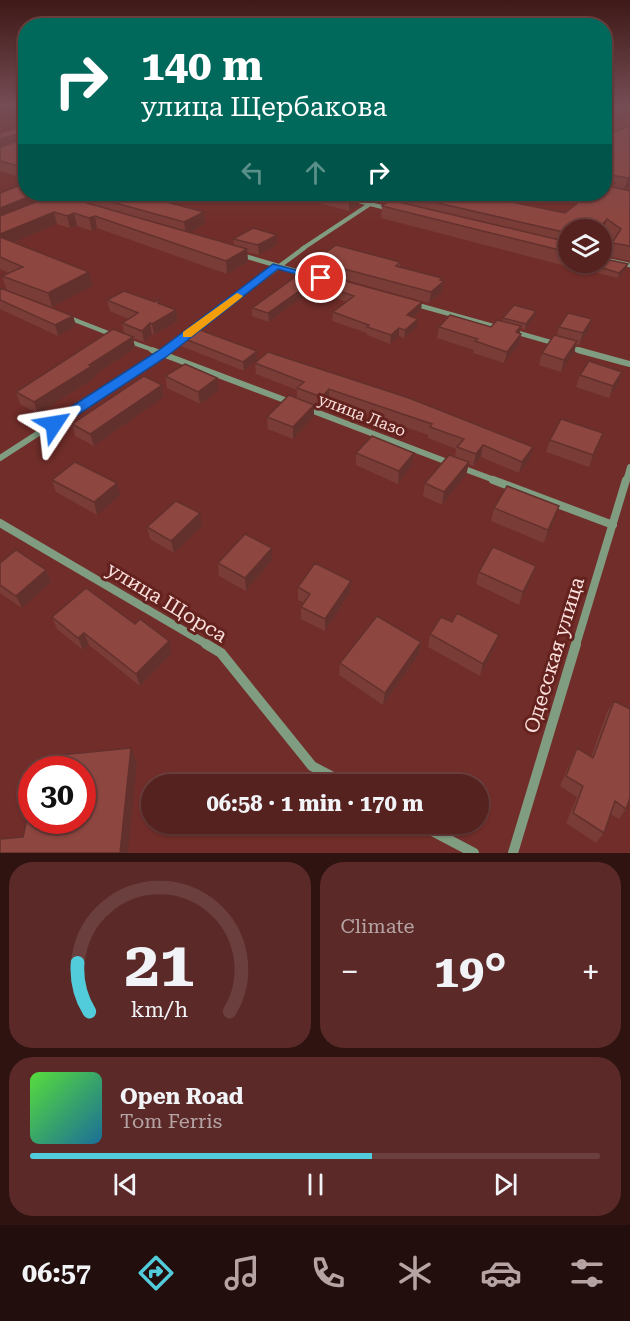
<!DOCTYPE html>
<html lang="en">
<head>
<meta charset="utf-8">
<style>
	body { margin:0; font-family:"Roboto Serif",serif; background:#5b2a28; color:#f1f3f6; height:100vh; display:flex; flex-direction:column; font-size:22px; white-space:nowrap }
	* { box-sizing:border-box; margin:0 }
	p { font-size:20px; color:#b6a4a4 }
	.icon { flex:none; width:33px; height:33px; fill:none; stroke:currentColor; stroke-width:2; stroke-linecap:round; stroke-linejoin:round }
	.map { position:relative; height:853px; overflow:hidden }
	.side { display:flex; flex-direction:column; gap:9px; padding:9px; background:#2f1311; flex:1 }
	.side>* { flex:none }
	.guide { position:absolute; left:18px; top:18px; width:594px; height:183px; border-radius:24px; box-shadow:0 2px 4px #0004,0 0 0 2px #6b3f3d; background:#00695c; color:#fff; overflow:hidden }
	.tools { position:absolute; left:558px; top:219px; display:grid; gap:12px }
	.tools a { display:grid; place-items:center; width:54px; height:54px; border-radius:50%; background:#55221f; box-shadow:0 2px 4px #0004,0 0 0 2px #6b3f3d; font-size:30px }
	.speed { position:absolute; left:18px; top:756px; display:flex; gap:12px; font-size:30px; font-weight:700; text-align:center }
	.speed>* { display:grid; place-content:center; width:78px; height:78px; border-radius:50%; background:#55221f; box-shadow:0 2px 4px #0004,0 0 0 2px #6b3f3d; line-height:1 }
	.speed .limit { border:9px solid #d22; background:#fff; color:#111 }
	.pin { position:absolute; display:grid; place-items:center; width:51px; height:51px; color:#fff; margin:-26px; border:3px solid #fff; border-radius:50%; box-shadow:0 2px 6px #0007 }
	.me { position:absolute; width:66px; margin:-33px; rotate:57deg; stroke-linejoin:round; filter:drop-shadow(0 0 4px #0008) }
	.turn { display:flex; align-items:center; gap:21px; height:126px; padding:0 24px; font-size:27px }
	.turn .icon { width:78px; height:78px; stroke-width:2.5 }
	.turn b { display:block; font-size:42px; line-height:51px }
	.lanes { display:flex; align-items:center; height:57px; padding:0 24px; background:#0003; justify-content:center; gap:30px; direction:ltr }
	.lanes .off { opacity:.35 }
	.big { font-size:45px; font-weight:700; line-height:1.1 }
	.side .card { flex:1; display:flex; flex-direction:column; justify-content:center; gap:9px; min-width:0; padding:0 21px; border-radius:24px; background:#5b2a28 }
	.side .dial { align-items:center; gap:0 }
	.dial svg { height:156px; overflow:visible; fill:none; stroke:#6b3f3d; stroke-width:7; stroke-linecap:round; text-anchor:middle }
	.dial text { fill:#f1f3f6; stroke:none }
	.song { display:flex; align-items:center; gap:18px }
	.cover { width:72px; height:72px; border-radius:9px; background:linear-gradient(135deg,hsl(110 70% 55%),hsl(200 70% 35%)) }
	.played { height:6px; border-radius:3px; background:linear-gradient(90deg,#52cbda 60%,#6b3f3d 60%) }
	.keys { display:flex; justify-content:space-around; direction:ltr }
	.heat { display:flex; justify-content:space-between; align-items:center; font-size:33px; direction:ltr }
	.side .tiles { flex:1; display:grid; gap:9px; grid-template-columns:1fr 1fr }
	.card:last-child { grid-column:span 2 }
	.trip { position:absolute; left:141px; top:774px; width:348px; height:60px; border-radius:30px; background:#55221f; box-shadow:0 2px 4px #0004,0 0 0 2px #6b3f3d; font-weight:700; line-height:60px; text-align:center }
	.tabs { display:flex; height:96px; justify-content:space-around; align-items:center; background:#220e0c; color:#b6a4a4 }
	.tabs .icon { width:42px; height:42px }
	.tabs .active { color:#52cbda }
	.tabs b { font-size:27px; color:#f1f3f6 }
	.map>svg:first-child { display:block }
</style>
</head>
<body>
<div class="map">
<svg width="630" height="853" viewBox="0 0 630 853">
	<rect width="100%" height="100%" fill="#712d29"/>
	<path fill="#803631" d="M605 104H630V189L605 183Z"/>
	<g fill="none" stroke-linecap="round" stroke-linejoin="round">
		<path stroke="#809c81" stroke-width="4" d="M354 200 390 209
			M302 249 370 204"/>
		<path stroke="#809c81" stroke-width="4.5" d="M241 255 309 275
			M602 259 630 265
			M414 304 500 328
			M67 317 113 335
			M515 332 557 344
			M128 341 156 351
			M567 347 584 351
			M165 351 304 248"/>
		<path stroke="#809c81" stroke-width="6" d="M152 350 290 402
			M578 350 630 364
			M308 409 450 463
			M0 458 167 350
			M462 468 497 481
			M626 481 630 467"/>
		<path stroke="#809c81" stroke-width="8" d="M493 480 613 525
			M0 523 208 645
			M576 645 626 480"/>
		<path stroke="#809c81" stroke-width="10" d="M206 644 221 653 312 766 346 784
			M419 824 474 853
			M513 853 576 644"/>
	</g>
	<path fill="#793c37" d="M26 125V179L0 171V133Z
		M630 125V187L624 189 630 191V261L608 256 612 243 614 240 603 232 602 233V230H568V262H578L575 266 569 267 381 218 382 206 398 202 399 194 565 213 584 198 564 194H604V130L615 132Z
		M0 193 69 194 63 196 71 198 70 194H137L204 212 205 224 190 232 234 245 233 239 277 245 259 255 247 252 248 262 227 274 97 228 92 231 77 226 70 228 57 224 15 242 93 286 52 307 7 290 2 276 9 273 0 269Z
		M284 194H377L369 199 359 197V205L349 211Z
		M314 261 400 262V267L444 281 442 292 429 303 314 271Z
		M599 267 626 269 618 278 598 273Z
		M305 270 421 310 413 317 417 327 404 338 399 336 390 344 367 335V333L332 321 333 312 347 302 312 290 269 322 252 316V308Z
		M0 288 73 316 76 326 58 336 0 309Z
		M107 300 161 304 176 310 178 321 154 335 152 334 144 342 133 338 135 348 94 376 95 378 38 414 20 404 16 392 124 333 122 323 128 319 110 311Z
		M535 317 525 330 521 328 520 333 521 334 519 345 504 363 473 353 474 350 437 338 439 327H491L502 321 503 318Z
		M592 319 589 330 579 345 576 344 574 353 561 372 539 365 542 353 557 336 559 327Z
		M180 337 257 351V360L244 371 181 346Z
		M255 363 530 459 519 473 481 457 473 466 469 464 466 475 442 505 423 496 425 483 455 457 456 449 428 438V435L329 400 322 408 314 405V417L293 439 268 429 267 417 297 399V390L256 374Z
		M580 375 618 384 609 398 576 387Z
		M165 376 219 390 200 404 167 388Z
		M162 385 164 397 94 446 75 436 72 424Z
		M550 440 599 445 589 467 546 452Z
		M356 453H414L412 465 398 484 356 465Z
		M52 480 120 495 97 515 56 492Z
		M494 508 555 519 544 543 491 521Z
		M202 526 174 553 150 539 147 527Z
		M272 548V560L246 591 219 576 218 563Z
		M0 563 46 570 51 582 22 608 0 593Z
		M536 566 531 578 519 605 476 584 479 572Z
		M298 587 350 593 325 631 301 619V607L304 603 298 600Z
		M52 617 172 653 140 686 89 645 83 650 57 629Z
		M430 634 495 647 480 676 428 647Z
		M421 642 419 654 383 705 339 675 340 663Z
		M614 701 626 809 619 819 610 814 604 833 596 843 566 823 577 797 560 786 571 760 577 748 591 757 607 712Z"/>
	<path fill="#63312d" d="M24 132 26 143 0 151V139Z
		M630 177V187L624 189 628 178Z
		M36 194H69L0 222V208Z
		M359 194V205L349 211V199Z
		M369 194H377L369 199Z
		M54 212 57 224 1 248 0 234Z
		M204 212 205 224 186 235 184 222Z
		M74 213 77 226 70 228 67 216Z
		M95 216 97 228 92 231 89 218Z
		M607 219 603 232 602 233V230H598Z
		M277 235V245L259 255 258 245Z
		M247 249 248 262 227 274 226 261Z
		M628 264 626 269 618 278 619 273Z
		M89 272 93 286 52 307 48 293Z
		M442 278 441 284 444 281 442 292 429 303 431 292Z
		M312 282V290L269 322 268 313Z
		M422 302 421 310 406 323 407 315Z
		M176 310 178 321 154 335 152 324Z
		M536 311 535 317 525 330 526 324Z
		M73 316 76 326 58 336 55 325Z
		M418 319 417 327 404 338 405 330Z
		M592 319 589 330 579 345 583 333Z
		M150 323 152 334 144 342 142 331Z
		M521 326 519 337 521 334 519 345 504 363 507 352 516 332Z
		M399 328V336L390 344 391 335Z
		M133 337 135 348 94 376 95 378 38 414 34 402Z
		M577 341 574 353 561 372 564 360Z
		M257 351V360L244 371 243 362Z
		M622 372 618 384 609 398 613 386Z
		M217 378 219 390 200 404 198 392Z
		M162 385 164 397 94 446 90 434Z
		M329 389V400L322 408V397Z
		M314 405V417L293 439V427Z
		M603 433 599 445 589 467 593 455Z
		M483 445 481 457 473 466 476 454Z
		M533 447 530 459 519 473 522 462Z
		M414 453 412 465 398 484 399 471Z
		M469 462 466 475 442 505 444 492Z
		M117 483 120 495 97 515 94 502Z
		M559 506 555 519 544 543 548 530Z
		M200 513 202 526 174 553 171 541Z
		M272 548V560L246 591 245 578Z
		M536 566 531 578 519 605 523 592Z
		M46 570 51 582 22 608 16 596Z
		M351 581 350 593 325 631V619Z
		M84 633 89 645 83 650 78 638Z
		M499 635 495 647 480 676 483 664Z
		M169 641 172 653 140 686 136 674Z
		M421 642 419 654 383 705 385 693Z
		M131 748 137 763 128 853H120Z"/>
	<path fill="#8d4640" stroke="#63312d" stroke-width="1.5" d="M26 125V134L24 132 0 139V133Z
		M630 125V177L628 178 605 174V181L615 183 609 186 630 191V246L612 243 621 229 607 219 598 230H568V233L399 194H473L565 213 589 194H604V130L615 132Z
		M26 137V168L0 161V147L24 139Z
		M26 183V194H36L0 208V193Z
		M56 194 247 249 226 261 95 216 89 218 74 213 67 216 54 212 0 234V216Z
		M83 194H137L204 212 184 222Z
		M329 194H358L349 199Z
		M390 200 568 242V252L382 206Z
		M253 228 277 235 258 245 233 239Z
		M0 237 89 272 48 293 2 276 23 267 0 257Z
		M336 245 400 262 396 266 442 278 440 280 444 281 431 292 314 261Z
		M605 259 628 264 619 273 599 267Z
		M305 270 422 302 407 315 418 319 405 330 399 328 391 335 367 327 369 325 333 312 354 296 312 282 268 313 252 308Z
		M0 288 73 316 55 325 0 300Z
		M124 291 155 302 160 299 158 303 176 310 152 324 150 323 142 331 122 323 138 313 107 300Z
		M514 305 536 311 526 324 503 318Z
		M568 313 592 319 583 333 559 327Z
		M450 315 491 327 497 320 521 326 516 332 521 334 507 352 475 341 478 339 439 327Z
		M192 327 257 351 243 362 180 337Z
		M113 329 133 337 89 365 92 366 34 402 16 392Z
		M554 335 577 341 564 360 542 353Z
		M268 352 409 398 533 447 522 462 483 445 476 454 457 447 464 439 430 427 432 424 329 389 322 397 297 388 304 382 255 363Z
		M589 361 622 372 613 386 580 375Z
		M185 364 217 378 198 392 165 376Z
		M144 376 162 385 90 434 72 424Z
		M289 395 314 405 293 427 267 417Z
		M561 419 603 433 593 455 550 440Z
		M372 436 414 453 399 471 356 453Z
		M449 455 469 462 444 492 425 483Z
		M75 462 117 483 94 502 52 480Z
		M507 486 559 506 548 530 494 508Z
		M176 501 200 513 171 541 147 527Z
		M245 534 272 548 245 578 218 563Z
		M493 547 536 566 523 592 479 572Z
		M16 550 46 570 16 596 0 585V563Z
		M315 563 351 581 325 619 301 607 310 594 298 587Z
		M86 588 135 624 140 619 169 641 136 674 84 633 78 638 52 617Z
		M457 613 499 635 483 664 430 634 441 617 452 622Z
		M377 616 421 642 385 693 340 663Z
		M614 701 630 709V798L626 809 615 801 604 833 573 813 583 786 566 776 577 748 593 758Z
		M131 748 120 853H0V839L23 837 32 796V820H82V770H37L40 757Z"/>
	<linearGradient id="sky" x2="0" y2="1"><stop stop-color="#3e1917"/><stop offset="0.47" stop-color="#754c54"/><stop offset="1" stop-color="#754c54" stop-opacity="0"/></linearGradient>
	<rect width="630" height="223" fill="url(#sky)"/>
	<path fill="#1a73e8" stroke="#114b97" stroke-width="1.5" d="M273 264 326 278 321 281 278 269 166 357 59 427H49V421L158 351Z"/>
	<path fill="#f59e0b" d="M237 293 243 296 241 298 191 337H183V332Z"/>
	<g text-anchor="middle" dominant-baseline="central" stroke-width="6" stroke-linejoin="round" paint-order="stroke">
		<g font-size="16" fill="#fbe1de" stroke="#64221e">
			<text transform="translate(362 415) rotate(21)">улица Лазо</text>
		</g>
		<g font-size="20" fill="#fbe1de" stroke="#64221e">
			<text transform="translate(167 602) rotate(31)">улица Щорса</text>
			<text transform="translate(554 655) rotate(-73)">Одесская улица</text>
		</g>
	</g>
</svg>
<div class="tools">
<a><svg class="icon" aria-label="layers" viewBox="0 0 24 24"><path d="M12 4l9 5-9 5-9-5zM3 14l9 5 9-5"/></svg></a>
</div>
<div class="speed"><div class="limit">30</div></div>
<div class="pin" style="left:321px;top:278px;background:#d93025"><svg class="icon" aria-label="arrive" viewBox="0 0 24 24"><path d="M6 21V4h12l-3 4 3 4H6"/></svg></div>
<svg class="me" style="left:54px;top:424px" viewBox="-20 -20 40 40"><path d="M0-17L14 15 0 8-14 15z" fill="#1a73e8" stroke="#fff" stroke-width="4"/></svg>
<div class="trip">06:58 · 1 min · 170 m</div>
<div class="guide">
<div class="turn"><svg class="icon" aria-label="right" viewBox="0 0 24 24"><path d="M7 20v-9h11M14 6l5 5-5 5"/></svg><div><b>140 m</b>улица Щербакова</div></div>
<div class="lanes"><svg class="icon off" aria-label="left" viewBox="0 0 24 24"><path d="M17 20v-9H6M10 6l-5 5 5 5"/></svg><svg class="icon off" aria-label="ahead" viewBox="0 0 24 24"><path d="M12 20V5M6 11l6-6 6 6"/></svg><svg class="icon" aria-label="right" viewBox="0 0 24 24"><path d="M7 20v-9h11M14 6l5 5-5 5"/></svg></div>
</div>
</div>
<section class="side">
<div class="tiles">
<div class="card dial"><svg viewBox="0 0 100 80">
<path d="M14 69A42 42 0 1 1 86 69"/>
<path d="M14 69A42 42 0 0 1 8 44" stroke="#52cbda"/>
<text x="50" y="56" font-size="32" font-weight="700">21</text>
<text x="50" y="72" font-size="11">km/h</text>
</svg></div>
<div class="card"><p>Climate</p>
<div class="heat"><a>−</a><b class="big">19°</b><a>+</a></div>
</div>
<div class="card">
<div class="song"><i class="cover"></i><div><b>Open Road</b><p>Tom Ferris</p></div></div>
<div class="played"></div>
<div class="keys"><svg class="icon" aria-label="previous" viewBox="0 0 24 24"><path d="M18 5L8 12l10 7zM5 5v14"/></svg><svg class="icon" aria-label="pause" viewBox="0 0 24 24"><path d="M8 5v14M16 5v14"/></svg><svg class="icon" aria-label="next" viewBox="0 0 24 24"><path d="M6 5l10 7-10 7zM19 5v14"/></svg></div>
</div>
</div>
</section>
<nav class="tabs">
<b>06:57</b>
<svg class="icon active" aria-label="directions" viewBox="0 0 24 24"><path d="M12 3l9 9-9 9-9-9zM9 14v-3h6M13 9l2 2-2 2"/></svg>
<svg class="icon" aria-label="music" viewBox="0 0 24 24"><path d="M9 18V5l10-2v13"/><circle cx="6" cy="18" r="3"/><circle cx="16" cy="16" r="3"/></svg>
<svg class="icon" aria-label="phone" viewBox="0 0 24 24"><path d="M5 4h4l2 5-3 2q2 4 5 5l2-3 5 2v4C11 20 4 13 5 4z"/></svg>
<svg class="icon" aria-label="climate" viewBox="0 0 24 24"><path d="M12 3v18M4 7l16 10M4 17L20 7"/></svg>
<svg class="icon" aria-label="car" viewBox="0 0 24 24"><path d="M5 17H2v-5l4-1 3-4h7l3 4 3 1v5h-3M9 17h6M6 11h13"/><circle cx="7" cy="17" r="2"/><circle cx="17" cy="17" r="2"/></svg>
<svg class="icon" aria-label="filters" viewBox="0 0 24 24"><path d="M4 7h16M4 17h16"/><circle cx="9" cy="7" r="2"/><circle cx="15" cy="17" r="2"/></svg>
</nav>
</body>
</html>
